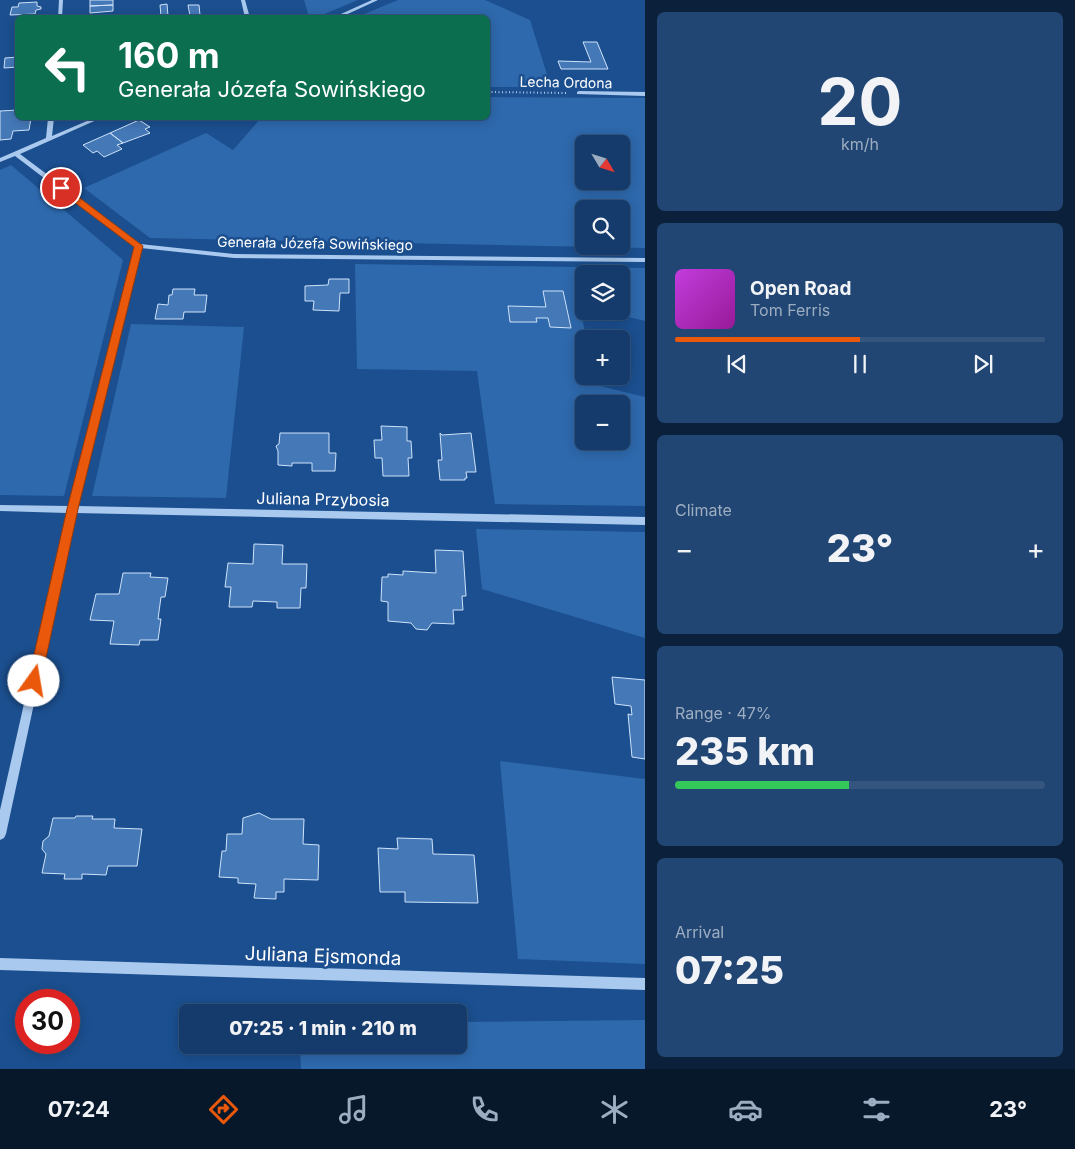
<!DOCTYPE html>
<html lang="en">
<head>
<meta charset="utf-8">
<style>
	body { margin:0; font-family:Inter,sans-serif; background:#214673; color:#f1f3f6; height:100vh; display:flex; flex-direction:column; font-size:19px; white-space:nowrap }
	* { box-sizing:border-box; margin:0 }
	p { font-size:16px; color:#9dadc1 }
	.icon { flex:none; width:28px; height:28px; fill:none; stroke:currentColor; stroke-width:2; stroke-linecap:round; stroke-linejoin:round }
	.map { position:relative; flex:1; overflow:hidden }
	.drawer { display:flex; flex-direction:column; gap:12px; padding:12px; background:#0b203b; width:430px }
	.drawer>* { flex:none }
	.guide { position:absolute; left:15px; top:15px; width:475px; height:105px; border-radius:8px; box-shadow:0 2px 12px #0003,0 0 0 1px #33557e; background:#0b6e4f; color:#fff; overflow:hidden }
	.needle { width:32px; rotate:128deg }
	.tools { position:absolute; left:575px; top:135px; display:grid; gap:10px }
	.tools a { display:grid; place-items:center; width:55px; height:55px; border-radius:8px; background:#143b6b; box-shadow:0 2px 12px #0003,0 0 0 1px #33557e; font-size:25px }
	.speed { position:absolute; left:15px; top:989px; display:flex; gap:10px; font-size:25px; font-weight:700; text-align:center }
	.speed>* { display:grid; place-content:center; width:65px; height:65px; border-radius:50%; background:#143b6b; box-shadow:0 2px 12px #0003,0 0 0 1px #33557e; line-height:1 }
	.speed .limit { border:8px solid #d22; background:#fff; color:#111 }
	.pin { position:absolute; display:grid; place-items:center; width:42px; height:42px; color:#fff; margin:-21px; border:2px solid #fff; border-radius:50%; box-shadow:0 1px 5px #0007 }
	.me { position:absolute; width:55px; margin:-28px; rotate:13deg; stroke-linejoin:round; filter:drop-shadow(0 0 4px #0008) }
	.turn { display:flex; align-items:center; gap:18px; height:105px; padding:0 20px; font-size:22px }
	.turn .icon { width:65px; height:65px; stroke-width:2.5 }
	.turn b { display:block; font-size:35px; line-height:42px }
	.big { font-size:38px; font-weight:800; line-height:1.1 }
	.drawer .tile { flex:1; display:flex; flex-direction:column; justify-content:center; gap:8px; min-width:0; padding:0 18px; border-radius:8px; background:#214673 }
	.drawer .dial { align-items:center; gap:0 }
	.dial b { font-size:65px; line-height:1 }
	.song { display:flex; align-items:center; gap:15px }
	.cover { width:60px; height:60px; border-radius:8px; background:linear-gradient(135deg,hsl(290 70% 55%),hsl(300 70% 35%)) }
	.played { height:5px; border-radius:2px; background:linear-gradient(90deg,#ea580c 50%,#33557e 50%) }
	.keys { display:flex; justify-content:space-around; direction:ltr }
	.heat { display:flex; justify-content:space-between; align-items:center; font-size:28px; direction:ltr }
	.charge { height:8px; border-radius:4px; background:linear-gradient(90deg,#34c759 47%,#33557e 0) }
	.trip { position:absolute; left:179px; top:1004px; width:288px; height:50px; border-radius:8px; background:#143b6b; box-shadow:0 2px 12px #0003,0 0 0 1px #33557e; font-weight:800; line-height:50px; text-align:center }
	.tabs { display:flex; height:80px; justify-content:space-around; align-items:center; background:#08182b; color:#9dadc1 }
	.tabs .icon { width:35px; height:35px }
	.tabs .active { color:#ea580c }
	.tabs b { font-size:22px; color:#f1f3f6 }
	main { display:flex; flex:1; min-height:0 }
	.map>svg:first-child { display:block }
</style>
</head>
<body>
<main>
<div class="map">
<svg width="645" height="1069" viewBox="0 0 645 1069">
	<rect width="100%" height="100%" fill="#1b4f8f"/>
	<path fill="#2e69ad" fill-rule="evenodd" d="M304 0H358L315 18 309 17Z
		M398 0H485L530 20 551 87H488V18L357 17Z
		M488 97 645 98V248L150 238 84 188 206 133 233 150 261 118H488ZM584 144H621V181H584ZM584 209H621V246H584Z
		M11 165 123 260 64 496 0 495V170Z
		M355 264 645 268V321L604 311H621V274H584V307L579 306 587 339H584V376H597L600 386 645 397V506L495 504 477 371 357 369ZM584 404H621V441H584Z
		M131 324 244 327 226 498 92 496Z
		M476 529 645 532V638L482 589Z
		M500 761 645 779V964L518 959Z
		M645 1020V1069H301L300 1045H458V1022Z"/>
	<path fill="#4478b7" stroke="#cfe3fa" d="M90 0H113V5L90 6Z
		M37 2V6L41 7V9L36 10 35 14 10 15 12 7H18L19 3Z
		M167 4 168 16H161L160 5Z
		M113 5V11L90 13V6Z
		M188 5H199L200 15 190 16Z
		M583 42H597L608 69H561L558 61 591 62Z
		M18 57V67L4 68 5 58Z
		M18 110V118H31L29 130 13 131 11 139 0 140V111Z
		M139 120 150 127 145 129 150 133 123 143 110 133Z
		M110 133 123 143 117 145 122 149 104 157 97 151 93 153 83 145Z
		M329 279H349V293H340L339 311 313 310 314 301H305V286L328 285Z
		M173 289H195L194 295H207L205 312H184L183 319H155L158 304 168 305 169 295H172Z
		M543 291H563L571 328 550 327 548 318H536L537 322H510L508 306 546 307Z
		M381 426 407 427V441H411L412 458H408L409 476H383L382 458H375L374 440H382Z
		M280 433H329V453H336L335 471H312V463H292V466L278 465V451L276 446 279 444Z
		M440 433 442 435 471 433 476 472H466L467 478H465V480H440L438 460H442Z
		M254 544 283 545 282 564H307L306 588H301L300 608H277V602L253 601 252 607H229L231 587H225L228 563 253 564Z
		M435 550 463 551 466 596H462L463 610H453L454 624 432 623 427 630 416 629 411 623 388 621V602L381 601 382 577H388V574L403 575V571L436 573Z
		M123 573H151L150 577 168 578 165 597H161L158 619H161L158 640H140L139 645 110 644 114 621 90 620 96 594H119Z
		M612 677 645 680V759L632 757 628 714 632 715 631 706 615 704Z
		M259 813 271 819H304L303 844 319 845 318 880 284 879V892H276V899L254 898 256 884 238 883V878L219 877 222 851H226L227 834H242L243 818Z
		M76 816H93L92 819H115L114 828 142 829 137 866H108L106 875 82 874V879H64L65 874 42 873 46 854 42 849 43 841 49 836 53 818H75Z
		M397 838 432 839 433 854 474 855 478 903 405 902V892H380L378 848 398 849Z"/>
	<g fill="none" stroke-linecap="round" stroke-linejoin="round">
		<path stroke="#a9c9ee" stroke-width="2" stroke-dasharray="1 2.5" stroke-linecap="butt" d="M488 92 566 93"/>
		<path fill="#a9c9ee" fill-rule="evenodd" d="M59 0H63L62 18H58Z
			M241 0H245L250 18H245Z
			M372 0H378L339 18H332Z
			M579 91 645 92V96L577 94V92Z
			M48 118H54L52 136 94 118H101L20 154 140 244 234 254 645 258V262L234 258 141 248 77 506 645 517V525L75 513 6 834 4 838 0 840V810L67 513 0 511V505L69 506 135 247 15 156 0 162V158L46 138Z
			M0 958 645 978V990L0 970Z"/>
	</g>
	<path fill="#ea580c" stroke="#983908" d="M58 186H64L143 246 78 509 41 681 39 685 34 687 30 685 28 681 67 509 134 247 58 190Z"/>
	<g text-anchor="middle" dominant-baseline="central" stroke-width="5" stroke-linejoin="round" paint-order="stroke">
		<g font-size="14" fill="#fff" stroke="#1b4f8f">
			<text transform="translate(566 82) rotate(1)">Lecha Ordona</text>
			<text transform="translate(315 243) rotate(1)">Generała Józefa Sowińskiego</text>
		</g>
		<g font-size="16" fill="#fff" stroke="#1b4f8f">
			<text transform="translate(323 499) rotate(1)">Juliana Przybosia</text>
		</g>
		<g font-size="19" fill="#fff" stroke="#1b4f8f">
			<text transform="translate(323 956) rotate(2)">Juliana Ejsmonda</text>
		</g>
	</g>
</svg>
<div class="tools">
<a><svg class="needle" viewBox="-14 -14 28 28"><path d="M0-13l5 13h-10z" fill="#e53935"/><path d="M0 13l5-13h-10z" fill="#9dadc1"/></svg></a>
<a><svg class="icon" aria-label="search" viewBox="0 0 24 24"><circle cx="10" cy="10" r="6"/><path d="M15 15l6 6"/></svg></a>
<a><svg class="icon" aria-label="layers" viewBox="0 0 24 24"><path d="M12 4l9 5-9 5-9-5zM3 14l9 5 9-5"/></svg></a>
<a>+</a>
<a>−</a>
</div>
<div class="speed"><div class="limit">30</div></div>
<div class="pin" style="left:61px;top:188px;background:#d93025"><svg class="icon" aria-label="arrive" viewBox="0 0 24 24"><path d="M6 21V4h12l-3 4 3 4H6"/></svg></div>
<svg class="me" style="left:34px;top:681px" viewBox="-20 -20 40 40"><circle r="19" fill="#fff"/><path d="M0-13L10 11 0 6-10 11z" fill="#ea580c"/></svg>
<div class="trip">07:25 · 1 min · 210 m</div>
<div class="guide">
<div class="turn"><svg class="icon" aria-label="left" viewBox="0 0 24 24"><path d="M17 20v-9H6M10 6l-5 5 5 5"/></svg><div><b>160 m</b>Generała Józefa Sowińskiego</div></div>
</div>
</div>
<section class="drawer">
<div class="tile dial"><b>20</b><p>km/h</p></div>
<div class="tile">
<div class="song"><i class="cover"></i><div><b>Open Road</b><p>Tom Ferris</p></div></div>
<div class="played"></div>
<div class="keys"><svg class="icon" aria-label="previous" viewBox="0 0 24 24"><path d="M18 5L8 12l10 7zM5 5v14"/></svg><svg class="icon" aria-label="pause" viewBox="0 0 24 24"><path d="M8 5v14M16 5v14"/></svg><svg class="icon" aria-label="next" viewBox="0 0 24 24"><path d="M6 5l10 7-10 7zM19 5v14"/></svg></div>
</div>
<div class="tile"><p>Climate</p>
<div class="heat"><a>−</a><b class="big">23°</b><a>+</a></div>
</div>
<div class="tile"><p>Range · 47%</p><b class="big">235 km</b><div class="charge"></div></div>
<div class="tile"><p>Arrival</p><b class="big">07:25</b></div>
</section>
</main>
<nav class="tabs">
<b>07:24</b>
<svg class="icon active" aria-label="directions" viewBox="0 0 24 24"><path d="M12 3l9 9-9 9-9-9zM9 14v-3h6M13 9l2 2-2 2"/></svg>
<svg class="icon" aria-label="music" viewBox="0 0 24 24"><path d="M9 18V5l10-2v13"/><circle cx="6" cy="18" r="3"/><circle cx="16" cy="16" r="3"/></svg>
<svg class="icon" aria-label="phone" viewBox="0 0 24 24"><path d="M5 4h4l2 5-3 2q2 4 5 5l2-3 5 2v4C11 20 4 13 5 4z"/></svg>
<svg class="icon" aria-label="climate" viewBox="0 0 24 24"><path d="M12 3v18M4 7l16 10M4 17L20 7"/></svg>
<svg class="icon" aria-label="car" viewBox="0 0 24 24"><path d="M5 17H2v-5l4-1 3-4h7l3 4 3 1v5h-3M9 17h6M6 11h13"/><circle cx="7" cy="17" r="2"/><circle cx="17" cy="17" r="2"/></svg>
<svg class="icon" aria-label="filters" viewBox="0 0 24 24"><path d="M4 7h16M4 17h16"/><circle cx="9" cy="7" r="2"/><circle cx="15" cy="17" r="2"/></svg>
<b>23°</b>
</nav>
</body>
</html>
